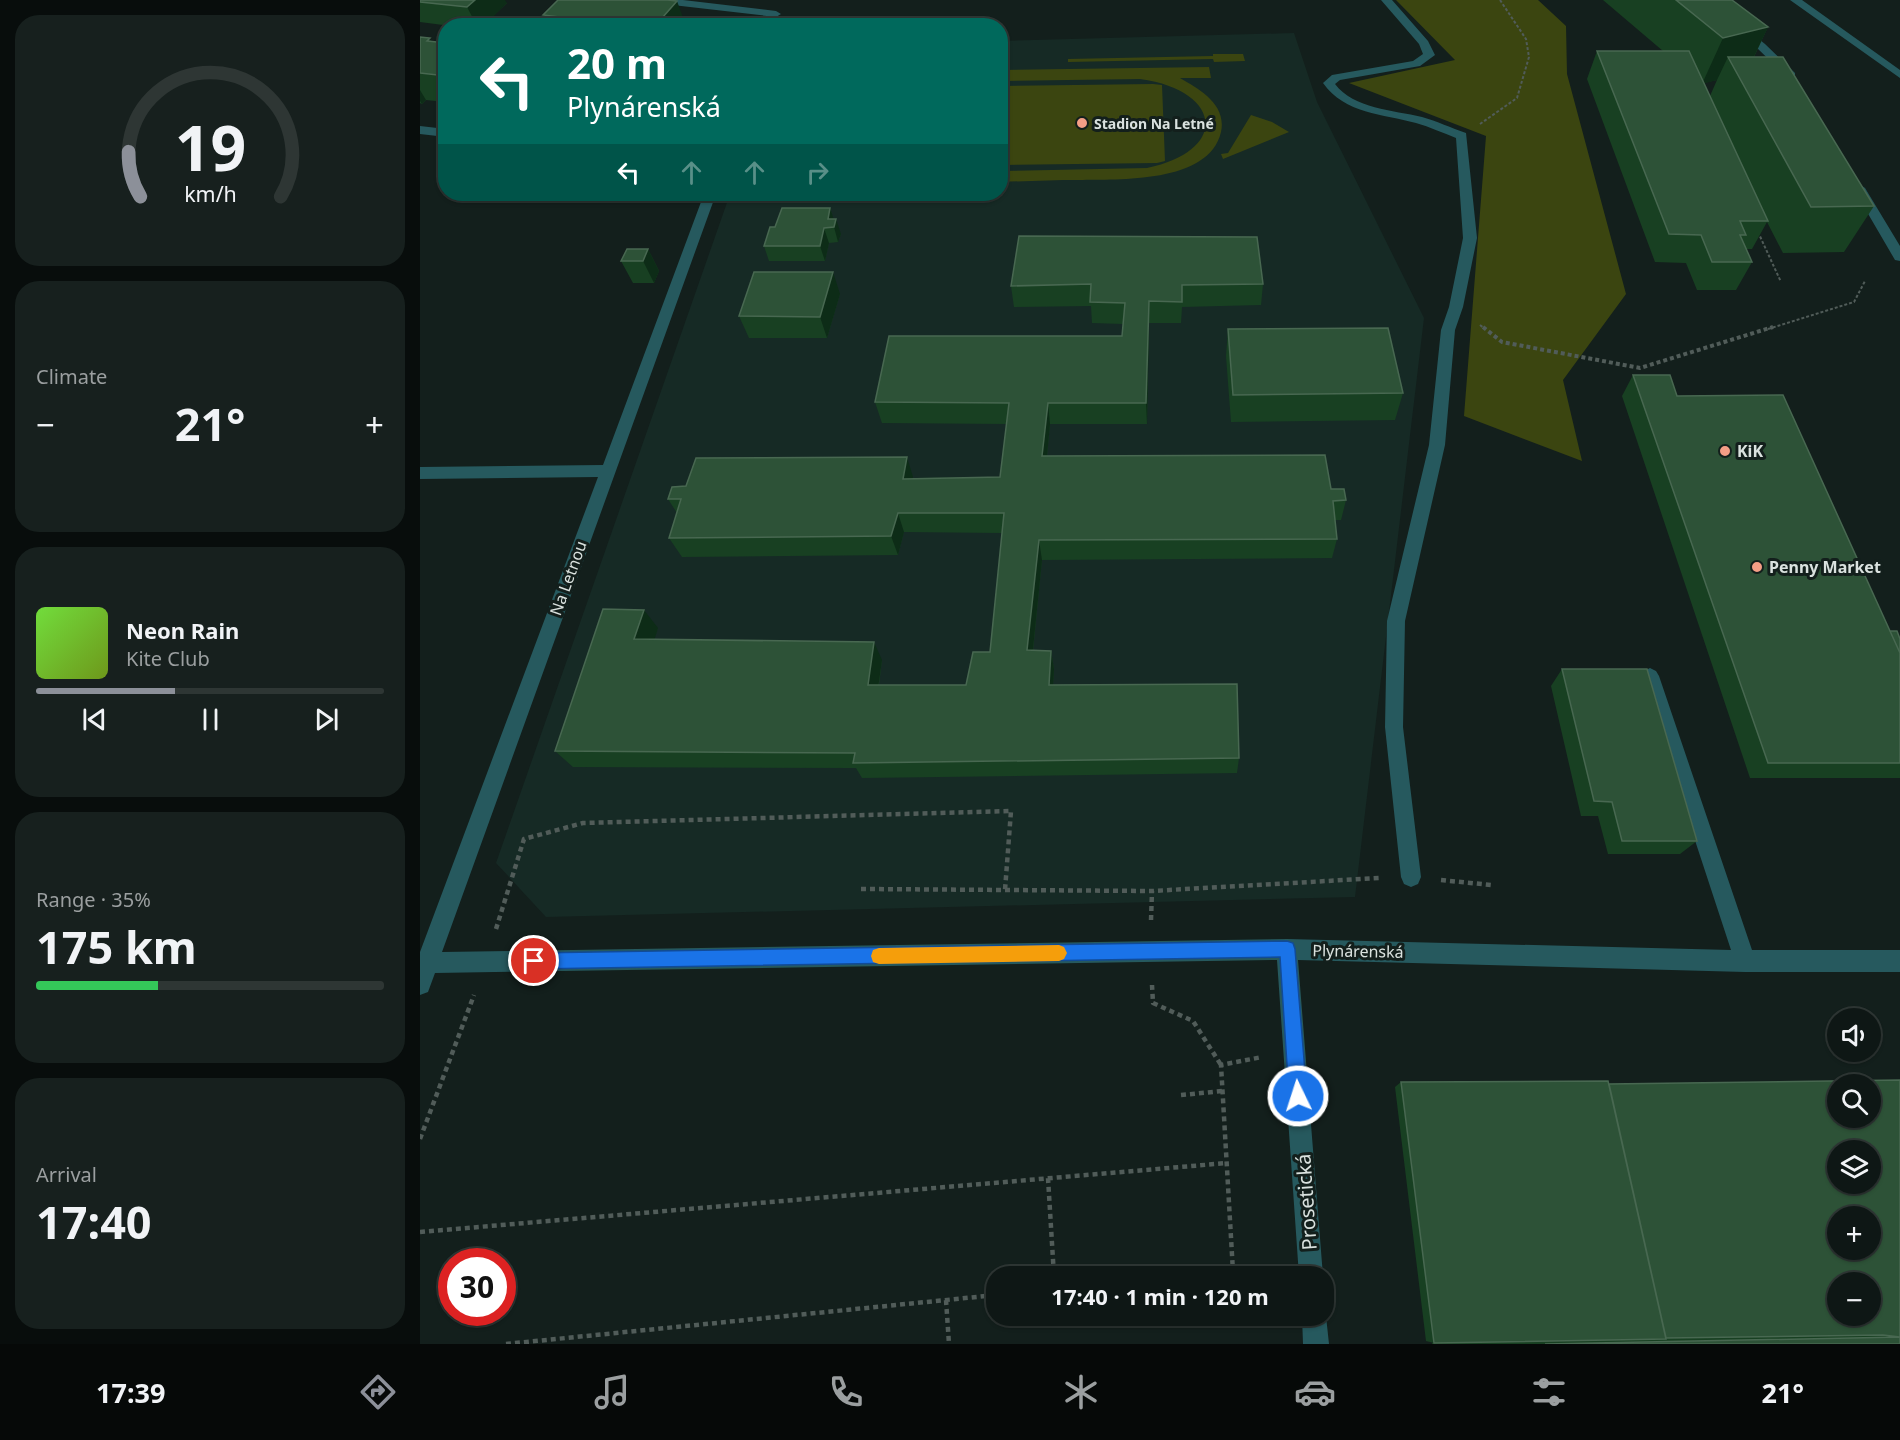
<!DOCTYPE html>
<html lang="en">
<head>
<meta charset="utf-8">
<style>
	body { margin:0; font-family:"Noto Sans",sans-serif; background:#17201e; color:#f1f3f6; height:100vh; display:flex; flex-direction:column; font-size:22px; white-space:nowrap }
	* { box-sizing:border-box; margin:0 }
	p { font-size:20px; color:#9b9fa0 }
	.icon { flex:none; width:33px; height:33px; fill:none; stroke:currentColor; stroke-width:2; stroke-linecap:round; stroke-linejoin:round }
	.map { position:relative; flex:1; overflow:hidden }
	.panel { display:flex; flex-direction:column; gap:15px; padding:15px; background:#080d0c; width:420px }
	.panel>* { flex:none }
	.hud { position:absolute; left:18px; top:18px; width:570px; height:183px; border-radius:24px; box-shadow:0 2px 4px #0004,0 0 0 2px #2e3634; background:#00695c; color:#fff; overflow:hidden }
	.fabs { position:absolute; left:1407px; top:1008px; display:grid; gap:12px }
	.fabs a { display:grid; place-items:center; width:54px; height:54px; border-radius:50%; background:#0e1715; box-shadow:0 2px 4px #0004,0 0 0 2px #2e3634; font-size:30px }
	.speed { position:absolute; left:18px; top:1248px; display:flex; gap:12px; font-size:30px; font-weight:700; text-align:center }
	.speed>* { display:grid; place-content:center; width:78px; height:78px; border-radius:50%; background:#0e1715; box-shadow:0 2px 4px #0004,0 0 0 2px #2e3634; line-height:1 }
	.speed .limit { border:9px solid #d22; background:#fff; color:#111 }
	.pin { position:absolute; display:grid; place-items:center; width:51px; height:51px; color:#fff; margin:-26px; border:3px solid #fff; border-radius:50%; box-shadow:0 2px 6px #0007 }
	.me { position:absolute; width:66px; margin:-33px; rotate:356deg; stroke-linejoin:round; filter:drop-shadow(0 0 4px #0008) }
	.turn { display:flex; align-items:center; gap:21px; height:126px; padding:0 30px; font-size:27px }
	.turn .icon { width:78px; height:78px; stroke-width:2.5 }
	.turn b { display:block; font-size:42px; line-height:51px }
	.lanes { display:flex; align-items:center; height:57px; padding:0 30px; background:#0003; justify-content:center; gap:30px; direction:ltr }
	.lanes .off { opacity:.35 }
	.big { font-size:45px; font-weight:700; line-height:1.1 }
	.panel .widget { flex:1; display:flex; flex-direction:column; justify-content:center; gap:9px; min-width:0; padding:0 21px; border-radius:24px; background:#17201e }
	.panel .dial { align-items:center; gap:0 }
	.dial svg { height:156px; overflow:visible; fill:none; stroke:#2e3634; stroke-width:7; stroke-linecap:round; text-anchor:middle }
	.dial text { fill:#f1f3f6; stroke:none }
	.song { display:flex; align-items:center; gap:18px }
	.cover { width:72px; height:72px; border-radius:9px; background:linear-gradient(135deg,hsl(100 70% 55%),hsl(80 70% 35%)) }
	.played { height:6px; border-radius:3px; background:linear-gradient(90deg,#8c9099 40%,#2e3634 40%) }
	.keys { display:flex; justify-content:space-around; direction:ltr }
	.heat { display:flex; justify-content:space-between; align-items:center; font-size:33px; direction:ltr }
	.charge { height:9px; border-radius:4px; background:linear-gradient(90deg,#34c759 35%,#2e3634 0) }
	.trip { position:absolute; left:566px; top:1266px; width:348px; height:60px; border-radius:24px; background:#0e1715; box-shadow:0 2px 4px #0004,0 0 0 2px #2e3634; font-weight:700; line-height:60px; text-align:center }
	.menu { display:flex; height:96px; justify-content:space-around; align-items:center; background:#060908; color:#9b9fa0 }
	.menu .icon { width:42px; height:42px }
	.menu .selected { color:#8c9099 }
	.menu b { font-size:27px; color:#f1f3f6 }
	main { display:flex; flex:1; min-height:0 }
	.map>svg:first-child { display:block }
</style>
</head>
<body>
<main>
<section class="panel">
<div class="widget dial"><svg viewBox="0 0 100 80">
<path d="M14 69A42 42 0 1 1 86 69"/>
<path d="M14 69A42 42 0 0 1 8 46" stroke="#8c9099"/>
<text x="50" y="56" font-size="32" font-weight="700">19</text>
<text x="50" y="72" font-size="11">km/h</text>
</svg></div>
<div class="widget"><p>Climate</p>
<div class="heat"><a>−</a><b class="big">21°</b><a>+</a></div>
</div>
<div class="widget">
<div class="song"><i class="cover"></i><div><b>Neon Rain</b><p>Kite Club</p></div></div>
<div class="played"></div>
<div class="keys"><svg class="icon" aria-label="previous" viewBox="0 0 24 24"><path d="M18 5L8 12l10 7zM5 5v14"/></svg><svg class="icon" aria-label="pause" viewBox="0 0 24 24"><path d="M8 5v14M16 5v14"/></svg><svg class="icon" aria-label="next" viewBox="0 0 24 24"><path d="M6 5l10 7-10 7zM19 5v14"/></svg></div>
</div>
<div class="widget"><p>Range · 35%</p><b class="big">175 km</b><div class="charge"></div></div>
<div class="widget"><p>Arrival</p><b class="big">17:40</b></div>
</section>
<div class="map">
<svg width="1480" height="1344" viewBox="0 0 1480 1344">
	<rect width="100%" height="100%" fill="#131f1c"/>
	<path fill="#162a25" d="M874 33 897 102 1004 318 935 897 126 917 76 863 310 194H580L581 41Z"/>
	<path fill="#3b4510" d="M976 0H1118L1146 26 1147 74 1206 294 1143 380 1162 461 1044 416 1066 136 929 83 1035 60Z
		M793 54H823L825 61 794 62 793 59 648 62V59L793 56Z
		M789 67 791 78H760C779 89 807 104 801 132 789 184 698 179 659 180 633 180 607 181 581 182V171L727 168C811 150 801 90 720 79L581 81V70Z
		M733 84 742 85 745 161 737 163 581 165V86Z
		M831 115 852 122 869 132 803 159 801 154 808 153Z"/>
	<g fill="none" stroke-linecap="round" stroke-linejoin="round">
		<path stroke="#515c59" stroke-width="2" stroke-dasharray="3 2" stroke-linecap="butt" d="M1060 124 1097 98 1109 57 1106 39 1080 0
			M1338 232 1361 282
			M1060 325 1065 329
			M1348 329 1434 302 1445 281"/>
		<path stroke="#515c59" stroke-width="4" stroke-dasharray="4 3" stroke-linecap="butt" d="M1063 327 1082 342 1220 368 1353 327"/>
		<path stroke="#515c59" stroke-width="4.5" stroke-dasharray="5 4" stroke-linecap="butt" d="M1021 880 1071 885
			M441 889 732 891 959 878
			M731 920 732 891
			M76 929 104 839 163 823 591 811 585 890
			M732 985 733 1003 773 1021 801 1065
			M761 1095 803 1091
			M0 1139 54 995
			M628 1178 634 1276
			M0 1232 807 1163
			M766 1276 813 1272 801 1065 842 1057
			M526 1300 529 1344
			M86 1344 576 1295"/>
		<path fill="#26595e" fill-rule="evenodd" d="M230 0H263L356 11 361 14 356 17 235 3Z
			M961 0H972L1008 41 1015 55 1000 66 920 80 915 84C934 109 973 110 1002 117 1017 121 1031 128 1046 133L1057 238 1043 307 1035 330 1025 445 985 621 983 727 1001 877 998 884 991 887 984 884 981 877 965 727 967 621 1009 445 1021 330 1029 307 1043 238 1036 138C1023 133 1010 127 996 123 963 114 925 114 903 83L912 75 993 61 1003 54 999 44Z
			M1278 0H1290L1345 44 1375 73V77H1367L1337 48Z
			M1370 0H1382L1480 70V78Z
			M0 126 26 129V137L0 134Z
			M1439 184 1445 188 1480 246V261L1475 260 1433 188Z
			M284 194H296L22 952 867 939 1311 950 1221 676 1224 671 1230 668 1236 671 1239 676 1332 950H1480V972H1325L878 960 903 1276V1277L879 1276 857 960 15 973 8 992 0 995V952L178 477 0 479V467L183 465Z
			M903 1308 906 1316 909 1344H883L882 1316H903Z"/>
	</g>
	<path fill="#184022" fill-rule="evenodd" d="M0 0 87 3 63 26H31L0 22Z
		M1183 0H1312L1348 27 1334 57 1454 206 1424 252 1363 253 1347 222 1332 249H1326L1332 262 1316 290H1277L1266 263 1235 262 1167 79 1177 51H1243ZM1297 80 1290 96 1284 83Z
		M123 15 265 23 263 26H128Z
		M0 37 12 41 26 43V102L6 100 2 104 0 103Z
		M410 208 413 219 421 234 418 242 409 243 405 261H349L344 246 355 227Z
		M599 236 843 284 841 305 762 307 761 323H729L727 424H630L627 456 911 489 926 500 921 520H915L917 539 912 558 622 560 613 651H631L634 669 633 685 819 758 817 773 442 778 436 768 153 767 135 751 238 628 234 639 462 660 459 685H546L570 652 582 533 484 532 478 555 262 557 249 538 257 513 248 499 493 477V478L580 477 587 424 462 423 455 402 702 336 703 324 672 323 671 306 594 307 591 286Z
		M228 249 239 271 234 283H213L201 261Z
		M420 294 407 338H329L319 316Z
		M808 329 983 393 975 420 811 422 806 356Z
		M1213 375 1257 396 1470 631 1480 639V778H1330L1202 396Z
		M1142 669 1277 841 1260 854H1188L1178 816H1161L1131 686Z
		M1480 1080V1344H1012V1343L1089 1342 1014 1343 1006 1341 975 1087 981 1082 1189 1084Z"/>
	<path fill="#0d2c17" d="M55 0H85L87 3 63 26H57L47 7Z
		M257 1 265 23 263 26H235Z
		M1348 27 1326 73 1308 57 1297 80 1282 84 1303 38Z
		M0 90 6 100 2 104 0 101Z
		M410 208 415 223 416 219 421 234 418 242 414 227 408 219Z
		M404 228 409 243 405 261 400 246Z
		M228 249 239 271 234 283 223 261Z
		M413 272 420 294 407 338 400 317Z
		M729 301V323L727 424 726 403Z
		M628 403 630 424 625 476 622 456Z
		M487 457 493 477 489 499 483 479Z
		M478 513 484 532 478 555 471 536Z
		M619 540 622 560 611 668 607 650Z
		M224 610 238 628 229 657 214 639Z
		M454 642 462 660 456 702 448 685Z
		M631 651 634 669 632 702 629 685Z"/>
	<path fill="#2d5237" stroke="#486851" stroke-width="1.5" fill-rule="evenodd" d="M0 0H55L47 7 0 2Z
		M138 0H248L257 1 235 26H215L123 15Z
		M1256 0H1312L1348 27 1303 38Z
		M0 37 10 38 7 41 26 43V76L0 73Z
		M1177 51H1269L1348 221H1320L1326 235H1320L1332 262H1292L1281 235 1249 234Z
		M1308 57H1363L1454 206 1391 207Z
		M362 208H410L408 219H416L414 227 404 228 400 246H344L350 227H355Z
		M599 236 837 237 843 284 762 285V302L729 301 726 403H628L622 456 905 455 911 489H924L926 500 913 501 917 539 619 540 607 650 631 651 629 685 817 684 819 758 433 763 435 753 135 751 183 609 224 610 214 639 454 642 448 685H546L553 652H570L584 513H478L471 536 249 538 261 499H248L252 487 266 486 276 458 487 457 483 479 580 477 589 403 455 402 469 336H702L705 303 670 302 671 284 591 286Z
		M207 249H228L223 261H201Z
		M334 272H413L400 317 319 316Z
		M968 328 983 393 813 395 808 329Z
		M1213 375H1250L1257 396 1363 395 1480 653V763H1348Z
		M1470 631H1477L1480 639V653Z
		M1142 669H1227L1277 841H1202L1192 802 1174 801Z
		M1480 1080V1337L1463 1335 1246 1338 1189 1084ZM1418 1084H1450V1118H1418ZM1418 1150H1450V1184H1418ZM1418 1216H1450V1250H1418ZM1418 1282H1450V1316H1418Z
		M1188 1081 1246 1339 1014 1343 981 1082Z
		M1480 1337V1344H1125Z"/>
	<path fill="#1a73e8" stroke="#114b97" stroke-width="1.5" d="M867 941 873 943 875 949 887 1096 884 1102 878 1104 872 1102 869 1096 860 957 114 969 108 967 106 961 108 956 114 953Z"/>
	<path fill="#f59e0b" d="M639 945 644 947 647 953 644 959 639 961 459 964 453 962 451 956 453 950 459 948Z"/>
	<g fill="#f49e86" stroke="#131f1c" stroke-width="2">
		<circle cx="662" cy="123" r="6"/>
		<circle cx="1305" cy="451" r="6"/>
		<circle cx="1337" cy="567" r="6"/>
	</g>
	<g text-anchor="middle" dominant-baseline="central" stroke-width="6" stroke-linejoin="round" paint-order="stroke">
		<g font-size="14" font-weight="bold" fill="#dae2df" stroke="#131f1c" text-anchor="start">
			<text x="674" y="123">Stadion Na Letné</text>
		</g>
		<g font-size="16" font-weight="bold" fill="#dae2df" stroke="#131f1c" text-anchor="start">
			<text x="1317" y="451">KiK</text>
			<text x="1349" y="567">Penny Market</text>
		</g>
		<g font-size="16" fill="#dae2df" stroke="#131f1c">
			<text transform="translate(148 578) rotate(-70)">Na Letnou</text>
			<text transform="translate(938 951) rotate(1)">Plynárenská</text>
		</g>
		<g font-size="20" fill="#dae2df" stroke="#131f1c">
			<text transform="translate(886 1202) rotate(-94)">Prosetická</text>
		</g>
	</g>
</svg>
<div class="fabs">
<a><svg class="icon" aria-label="sound" viewBox="0 0 24 24"><path d="M4 9h4l5-4v14l-5-4H4zM17 9q2 3 0 6"/></svg></a>
<a><svg class="icon" aria-label="search" viewBox="0 0 24 24"><circle cx="10" cy="10" r="6"/><path d="M15 15l6 6"/></svg></a>
<a><svg class="icon" aria-label="layers" viewBox="0 0 24 24"><path d="M12 4l9 5-9 5-9-5zM3 14l9 5 9-5"/></svg></a>
<a>+</a>
<a>−</a>
</div>
<div class="speed"><div class="limit">30</div></div>
<div class="pin" style="left:114px;top:961px;background:#d93025"><svg class="icon" aria-label="arrive" viewBox="0 0 24 24"><path d="M6 21V4h12l-3 4 3 4H6"/></svg></div>
<svg class="me" style="left:878px;top:1096px" viewBox="-20 -20 40 40"><circle r="17" fill="#1a73e8" stroke="#fff" stroke-width="3"/><path d="M0-11L8 9 0 5-8 9z" fill="#fff"/></svg>
<div class="trip">17:40 · 1 min · 120 m</div>
<div class="hud">
<div class="turn"><svg class="icon" aria-label="left" viewBox="0 0 24 24"><path d="M17 20v-9H6M10 6l-5 5 5 5"/></svg><div><b>20 m</b>Plynárenská</div></div>
<div class="lanes"><svg class="icon" aria-label="left" viewBox="0 0 24 24"><path d="M17 20v-9H6M10 6l-5 5 5 5"/></svg><svg class="icon off" aria-label="ahead" viewBox="0 0 24 24"><path d="M12 20V5M6 11l6-6 6 6"/></svg><svg class="icon off" aria-label="ahead" viewBox="0 0 24 24"><path d="M12 20V5M6 11l6-6 6 6"/></svg><svg class="icon off" aria-label="right" viewBox="0 0 24 24"><path d="M7 20v-9h11M14 6l5 5-5 5"/></svg></div>
</div>
</div>
</main>
<nav class="menu">
<b>17:39</b>
<svg class="icon selected" aria-label="directions" viewBox="0 0 24 24"><path d="M12 3l9 9-9 9-9-9zM9 14v-3h6M13 9l2 2-2 2"/></svg>
<svg class="icon" aria-label="music" viewBox="0 0 24 24"><path d="M9 18V5l10-2v13"/><circle cx="6" cy="18" r="3"/><circle cx="16" cy="16" r="3"/></svg>
<svg class="icon" aria-label="phone" viewBox="0 0 24 24"><path d="M5 4h4l2 5-3 2q2 4 5 5l2-3 5 2v4C11 20 4 13 5 4z"/></svg>
<svg class="icon" aria-label="climate" viewBox="0 0 24 24"><path d="M12 3v18M4 7l16 10M4 17L20 7"/></svg>
<svg class="icon" aria-label="car" viewBox="0 0 24 24"><path d="M5 17H2v-5l4-1 3-4h7l3 4 3 1v5h-3M9 17h6M6 11h13"/><circle cx="7" cy="17" r="2"/><circle cx="17" cy="17" r="2"/></svg>
<svg class="icon" aria-label="filters" viewBox="0 0 24 24"><path d="M4 7h16M4 17h16"/><circle cx="9" cy="7" r="2"/><circle cx="15" cy="17" r="2"/></svg>
<b>21°</b>
</nav>
</body>
</html>
